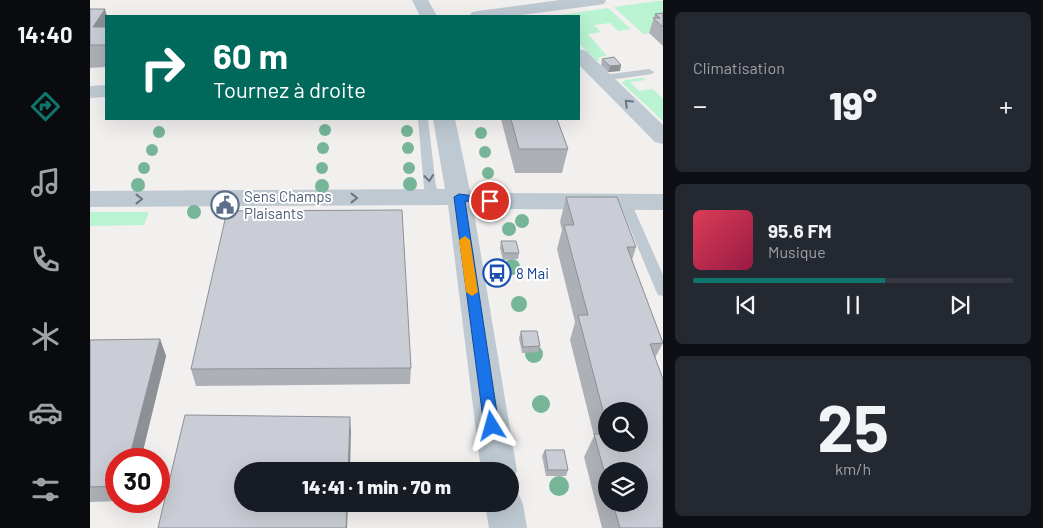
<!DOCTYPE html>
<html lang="fr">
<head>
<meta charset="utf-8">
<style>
	body { margin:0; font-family:Barlow,sans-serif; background:#242831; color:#f1f3f6; height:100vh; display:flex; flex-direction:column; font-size:19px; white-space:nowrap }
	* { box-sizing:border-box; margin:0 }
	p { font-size:16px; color:#9ea1a6 }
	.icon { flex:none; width:28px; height:28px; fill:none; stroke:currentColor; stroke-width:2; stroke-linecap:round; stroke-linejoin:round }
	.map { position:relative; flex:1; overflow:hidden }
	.sheet { display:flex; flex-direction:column; gap:12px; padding:12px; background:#0d0f14; width:380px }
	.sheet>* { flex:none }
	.hud { position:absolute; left:15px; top:15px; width:475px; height:105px; border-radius:0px; box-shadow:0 5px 20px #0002; background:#00695c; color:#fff; overflow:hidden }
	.controls { position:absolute; left:508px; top:402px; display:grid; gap:10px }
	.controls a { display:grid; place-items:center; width:50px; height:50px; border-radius:50%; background:#171b24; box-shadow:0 5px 20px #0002; font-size:25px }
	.speed { position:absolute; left:15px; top:448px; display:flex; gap:10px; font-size:25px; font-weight:700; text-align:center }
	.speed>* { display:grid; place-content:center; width:65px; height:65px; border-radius:50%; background:#171b24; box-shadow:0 5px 20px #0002; line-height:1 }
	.speed .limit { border:8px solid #d22; background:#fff; color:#111 }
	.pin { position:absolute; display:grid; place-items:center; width:42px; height:42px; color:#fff; margin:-21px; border:2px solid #fff; border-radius:50%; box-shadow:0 1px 5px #0007 }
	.me { position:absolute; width:55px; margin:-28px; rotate:352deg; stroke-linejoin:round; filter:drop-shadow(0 0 4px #0008) }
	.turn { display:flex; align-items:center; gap:18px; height:105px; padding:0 25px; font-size:22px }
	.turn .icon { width:65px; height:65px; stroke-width:2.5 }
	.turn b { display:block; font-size:35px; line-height:42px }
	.big { font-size:38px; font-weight:800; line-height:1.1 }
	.sheet .widget { flex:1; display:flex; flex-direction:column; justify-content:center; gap:8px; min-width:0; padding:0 18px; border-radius:8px; background:#242831 }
	.sheet .dial { align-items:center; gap:0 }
	.dial b { font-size:65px; line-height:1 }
	.song { display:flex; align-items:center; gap:15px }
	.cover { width:60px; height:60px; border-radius:8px; background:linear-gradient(135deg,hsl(350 70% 55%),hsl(340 70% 35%)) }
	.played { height:5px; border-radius:2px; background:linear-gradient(90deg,#0f766e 60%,#363941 60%) }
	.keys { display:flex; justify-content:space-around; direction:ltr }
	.heat { display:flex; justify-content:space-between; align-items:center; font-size:28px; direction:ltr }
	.trip { position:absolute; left:144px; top:462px; width:285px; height:50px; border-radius:25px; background:#171b24; box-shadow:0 5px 20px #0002; font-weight:800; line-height:50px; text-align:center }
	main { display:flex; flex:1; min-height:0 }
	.dock { display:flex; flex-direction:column; width:90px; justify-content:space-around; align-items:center; background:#090b0e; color:#9ea1a6 }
	.dock .icon { width:35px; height:35px }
	.dock .on { color:#0f766e }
	.dock b { font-size:22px; color:#f1f3f6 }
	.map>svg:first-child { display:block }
</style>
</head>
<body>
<main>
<nav class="dock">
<b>14:40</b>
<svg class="icon on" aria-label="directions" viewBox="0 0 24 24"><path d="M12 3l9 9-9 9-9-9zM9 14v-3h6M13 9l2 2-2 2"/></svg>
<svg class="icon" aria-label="music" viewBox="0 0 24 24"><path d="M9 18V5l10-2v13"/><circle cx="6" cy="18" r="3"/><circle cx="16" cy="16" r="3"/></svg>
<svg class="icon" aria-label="phone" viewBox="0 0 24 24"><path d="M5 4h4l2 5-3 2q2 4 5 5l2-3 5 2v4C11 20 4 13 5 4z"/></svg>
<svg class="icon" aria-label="climate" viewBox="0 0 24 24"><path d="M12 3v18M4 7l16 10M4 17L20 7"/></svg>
<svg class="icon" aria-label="car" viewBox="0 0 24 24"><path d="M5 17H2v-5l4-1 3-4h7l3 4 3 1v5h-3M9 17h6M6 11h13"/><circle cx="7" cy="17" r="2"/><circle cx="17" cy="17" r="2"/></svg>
<svg class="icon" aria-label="filters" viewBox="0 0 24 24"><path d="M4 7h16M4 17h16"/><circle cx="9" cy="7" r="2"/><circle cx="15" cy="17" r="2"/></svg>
</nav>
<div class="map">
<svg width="573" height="528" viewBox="0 0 573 528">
	<rect width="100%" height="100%" fill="#f2efef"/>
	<path fill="#baf3d2" d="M567 1H573V27L565 32 553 34 524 7Z
		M518 8 541 29 528 31 520 23 504 25 511 32 498 34 517 56 509 57V61H507L489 44V16H464Z
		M553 78 556 80 540 82 549 91 563 89 573 99V121L531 82H535L534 80Z
		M0 212H59L54 225 0 226Z"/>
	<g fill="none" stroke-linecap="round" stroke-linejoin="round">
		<path fill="#bec9d2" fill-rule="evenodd" d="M559 69 564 72 562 74 513 81 508 78 513 75Z
			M328 119H338L346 187 357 198 355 201H347L334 188Z
			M535 198 541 202 573 275V296L568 295 566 291 529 202Z"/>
		<path fill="#bec9d2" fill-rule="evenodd" d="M489 49 496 51 573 125V144L565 142 489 65Z
			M16 85V97L0 98V86Z
			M343 119H365L380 191 400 193 573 194V210L400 209 383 207 427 471 420 484V471H391L358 205 0 207V191L355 189Z
			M420 488 427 491 433 504 437 528H399L395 504H420Z"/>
		<path fill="#bec9d2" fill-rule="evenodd" d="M322 0H338L347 16H330Z
			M470 0H516L514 4 508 5 424 16H379L382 12 388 11Z"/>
	</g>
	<g fill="#76b598">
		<circle cx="235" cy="130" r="6"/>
		<circle cx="317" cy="131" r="6"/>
		<circle cx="69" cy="132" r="6"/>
		<circle cx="391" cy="133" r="6"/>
		<circle cx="233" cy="148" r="6"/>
		<circle cx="318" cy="148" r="6"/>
		<circle cx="62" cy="150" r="6"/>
		<circle cx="395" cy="152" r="6"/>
		<circle cx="54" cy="168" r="6"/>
		<circle cx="232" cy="168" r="6"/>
		<circle cx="319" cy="168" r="6"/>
		<circle cx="398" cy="173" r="6"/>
		<circle cx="320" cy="184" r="7"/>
		<circle cx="48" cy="185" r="7"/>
		<circle cx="232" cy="186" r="7"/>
		<circle cx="104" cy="212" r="7"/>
		<circle cx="432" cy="221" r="7"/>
		<circle cx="419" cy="229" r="7"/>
		<circle cx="422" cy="267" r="8"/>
		<circle cx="429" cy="304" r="8"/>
		<circle cx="444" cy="354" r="9"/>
		<circle cx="451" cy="404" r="9"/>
		<circle cx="469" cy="486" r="10"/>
	</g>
	<path fill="#aeb0b7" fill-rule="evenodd" d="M0 9 16 16V67L0 68Z
		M573 13V46L559 33 565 14Z
		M512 59 530 71 518 72 511 65Z
		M411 119H467L478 149 472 173H425Z
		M476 197 546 247 542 260 573 343 565 358 573 528H512L494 457 504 436 480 340 485 322 467 249 472 230 470 222ZM516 411 549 444H516ZM516 471 549 504H516Z
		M411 241 429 253 428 259 413 260 410 248Z
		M431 331 450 346 448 352 432 353 429 338Z
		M70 339 76 356 51 459H26V501H29L0 502V340Z
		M321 368 320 384 106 386 101 369Z
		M455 450 478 470 476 476H456L452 456Z"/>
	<path fill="#8d9095" d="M15 9 17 16H16V39L3 27Z
		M531 65 530 71 518 72 520 66Z
		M70 339 76 356 51 459H39Z
		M260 417 261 432 260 471H258Z
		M257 504H258L257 528H256Z"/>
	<path fill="#cacdd5" stroke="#8d9095" d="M0 9H15L3 27H16V45H0Z
		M573 13V27L563 18H570L565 14Z
		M524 57 531 65 520 66 512 59Z
		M421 119H467L478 149H429Z
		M476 197H527L546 247H537L573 343 560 344 573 379V528H530L523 504H549V471H516V478L504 434H516V444H549V411H516V422L488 315H498L474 225H484Z
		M312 210 321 368 101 369 137 211Z
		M411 241H426L429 253H414Z
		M431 331H447L450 346 433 347Z
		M70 339 39 459H26V486L0 487V340Z
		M95 415 260 417 258 471H152V504H257L256 528H68Z
		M455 450H474L478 470H458Z"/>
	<defs><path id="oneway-chevron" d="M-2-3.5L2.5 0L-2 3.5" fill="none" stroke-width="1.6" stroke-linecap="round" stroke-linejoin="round" transform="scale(1.25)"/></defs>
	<g stroke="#697581">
		<use href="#oneway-chevron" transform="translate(538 103) rotate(-136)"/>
		<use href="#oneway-chevron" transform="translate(339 178) rotate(83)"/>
		<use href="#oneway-chevron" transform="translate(264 198)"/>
		<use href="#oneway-chevron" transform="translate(49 199)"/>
	</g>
	<path fill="#1a73e8" stroke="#114b97" d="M369 194 400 198 405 201 400 204 375 201 409 426 407 431 402 433 396 431 394 426 364 197Z"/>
	<path fill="#f59e0b" d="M375 236 380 240 388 292 382 296 376 292 369 240Z"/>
	<defs>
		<g id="civic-ring" transform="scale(1.4375)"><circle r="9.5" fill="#fff" stroke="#5c6f8a" stroke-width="1.5"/><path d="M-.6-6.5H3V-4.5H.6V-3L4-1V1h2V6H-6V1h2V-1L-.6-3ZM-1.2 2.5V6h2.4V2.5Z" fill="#5c6f8a"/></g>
		<g id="bus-ring" transform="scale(1.4375)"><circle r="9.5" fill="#fff" stroke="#1a4fb4" stroke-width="1.5"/><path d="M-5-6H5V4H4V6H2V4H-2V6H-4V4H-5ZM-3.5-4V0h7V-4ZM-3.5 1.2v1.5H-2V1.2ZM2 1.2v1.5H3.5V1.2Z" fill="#1a4fb4"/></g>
	</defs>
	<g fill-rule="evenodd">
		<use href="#civic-ring" x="135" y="205"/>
		<use href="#bus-ring" x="407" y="273"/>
	</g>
	<g text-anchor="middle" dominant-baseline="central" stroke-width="4" stroke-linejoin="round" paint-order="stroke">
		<g font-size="15" fill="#4e5e75" stroke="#fff" text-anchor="start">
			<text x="154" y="196">Sens Champs<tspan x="154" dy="17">Plaisants</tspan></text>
		</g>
		<g font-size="15" fill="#164399" stroke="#fff" text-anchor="start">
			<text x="426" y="273">8 Mai</text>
		</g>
	</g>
</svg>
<div class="controls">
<a><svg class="icon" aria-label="search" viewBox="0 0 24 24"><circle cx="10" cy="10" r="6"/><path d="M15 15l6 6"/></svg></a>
<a><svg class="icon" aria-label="layers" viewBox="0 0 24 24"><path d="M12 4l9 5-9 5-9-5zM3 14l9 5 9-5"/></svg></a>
</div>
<div class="speed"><div class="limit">30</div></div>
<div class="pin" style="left:400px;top:201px;background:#d93025"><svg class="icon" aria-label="arrive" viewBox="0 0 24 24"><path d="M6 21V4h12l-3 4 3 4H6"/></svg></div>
<svg class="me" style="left:402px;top:426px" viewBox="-20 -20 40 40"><path d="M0-17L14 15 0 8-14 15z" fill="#1a73e8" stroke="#fff" stroke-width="4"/></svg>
<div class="trip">14:41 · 1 min · 70 m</div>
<div class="hud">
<div class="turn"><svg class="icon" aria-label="right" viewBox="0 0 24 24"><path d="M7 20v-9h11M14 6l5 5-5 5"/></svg><div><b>60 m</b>Tournez à droite</div></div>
</div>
</div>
<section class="sheet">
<div class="widget"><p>Climatisation</p>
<div class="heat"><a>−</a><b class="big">19°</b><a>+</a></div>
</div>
<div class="widget">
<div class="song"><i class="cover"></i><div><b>95.6 FM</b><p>Musique</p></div></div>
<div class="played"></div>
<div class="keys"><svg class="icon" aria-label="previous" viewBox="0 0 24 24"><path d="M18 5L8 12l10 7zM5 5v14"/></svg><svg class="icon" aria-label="pause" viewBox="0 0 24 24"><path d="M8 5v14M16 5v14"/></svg><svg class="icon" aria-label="next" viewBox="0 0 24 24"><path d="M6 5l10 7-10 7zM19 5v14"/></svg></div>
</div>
<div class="widget dial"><b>25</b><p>km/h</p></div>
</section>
</main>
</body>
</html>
